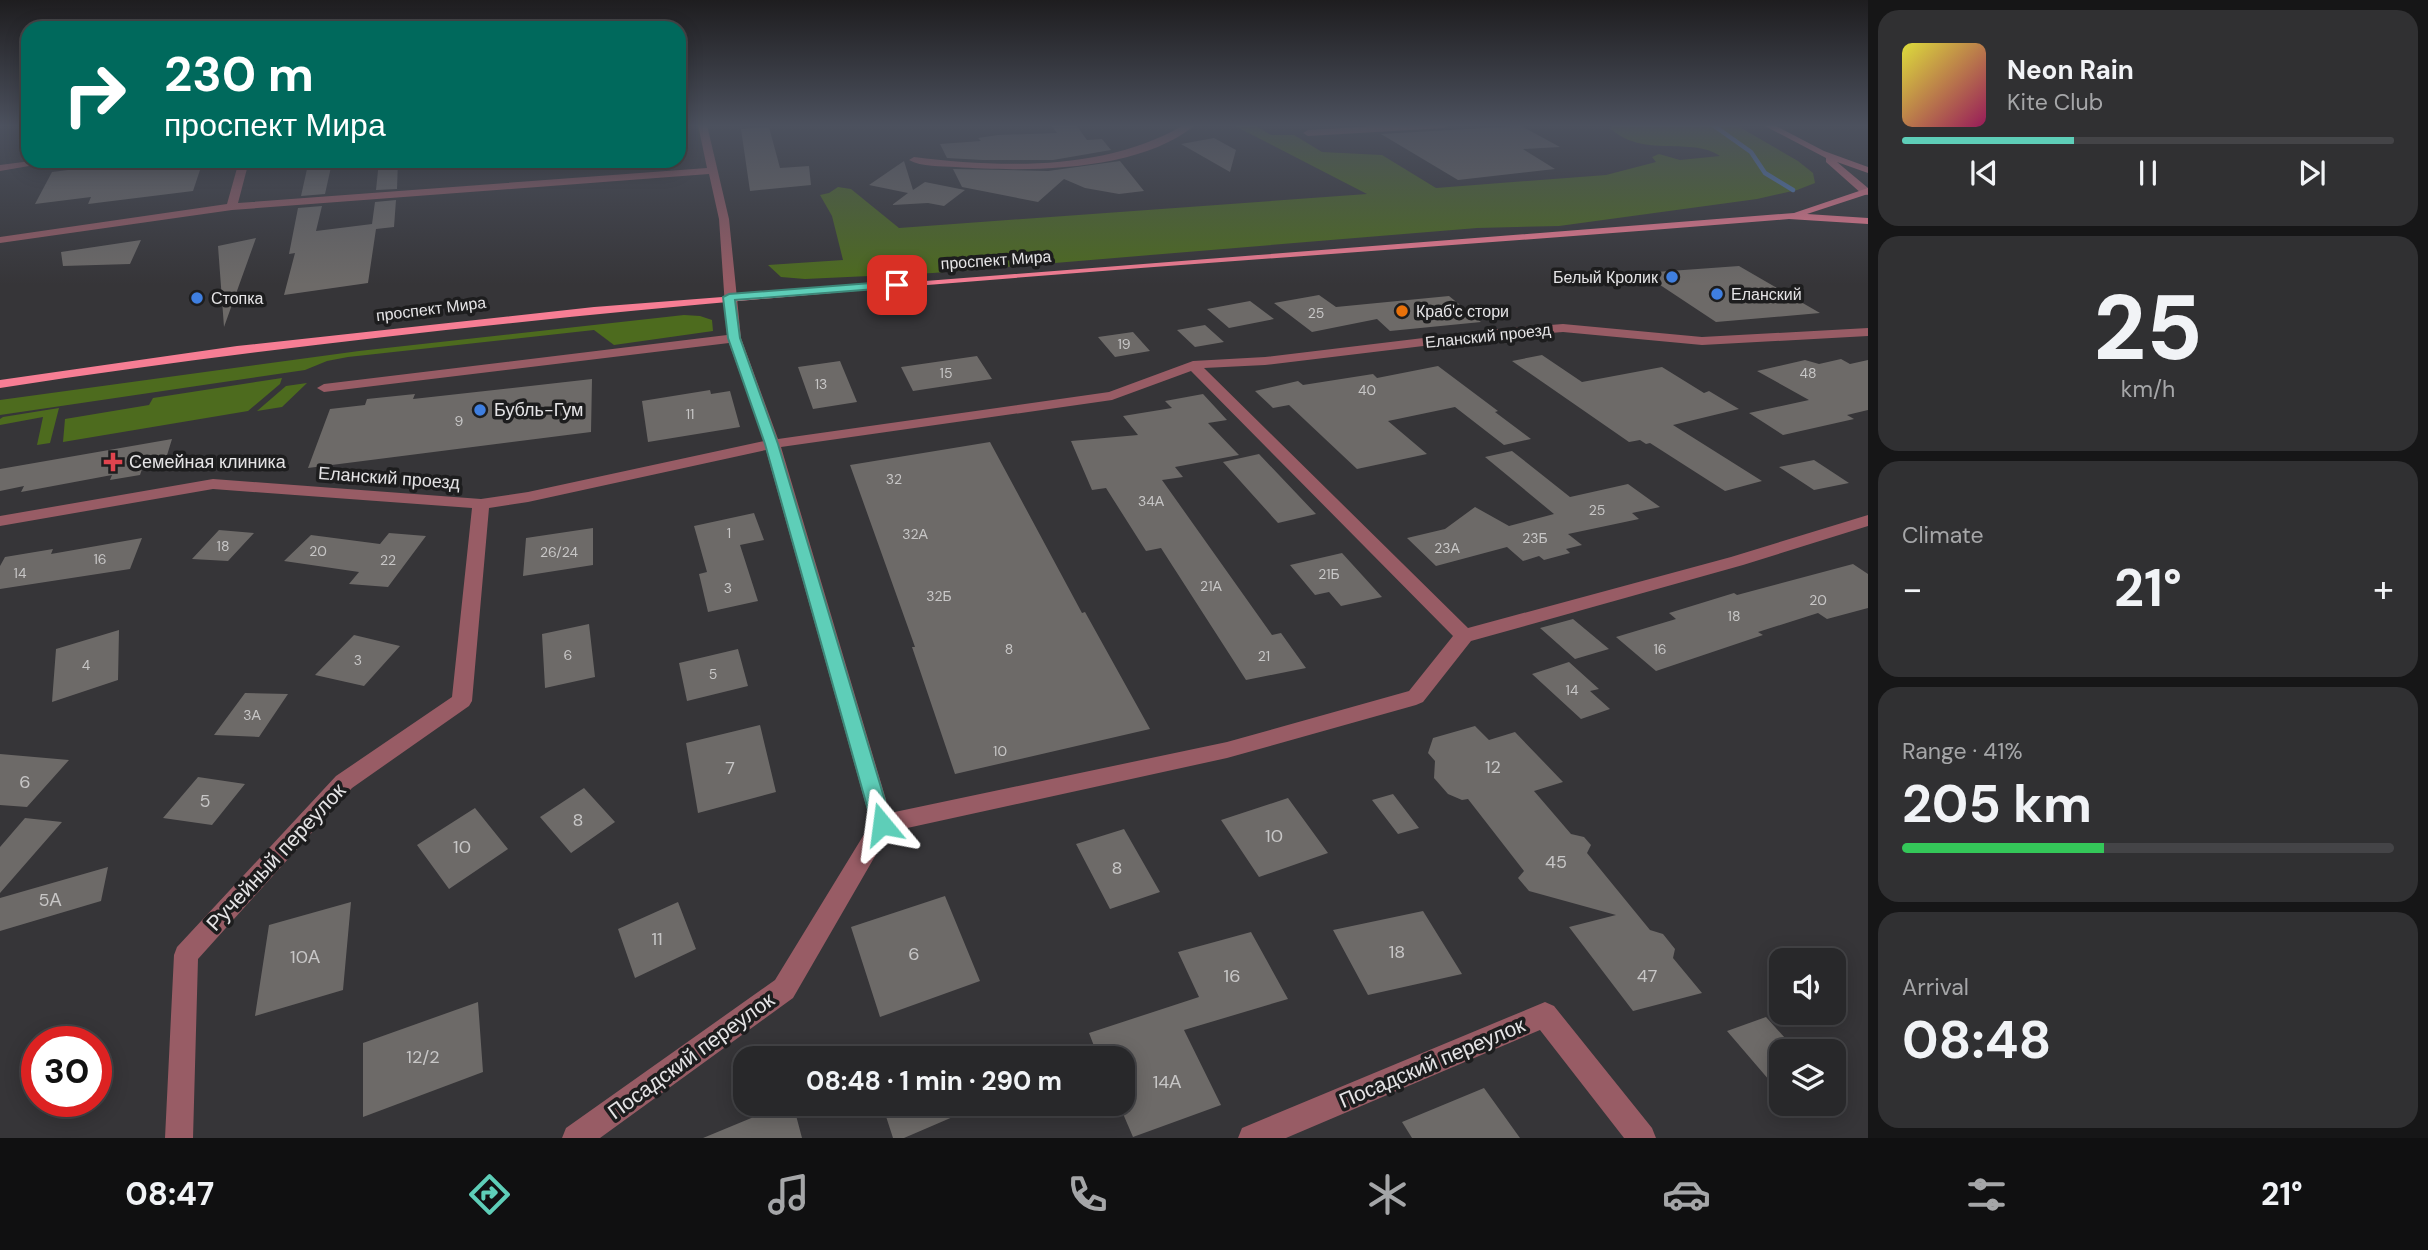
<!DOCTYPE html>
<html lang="en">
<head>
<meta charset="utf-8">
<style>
	body { margin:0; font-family:"DM Sans",sans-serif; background:#303032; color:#f1f3f6; height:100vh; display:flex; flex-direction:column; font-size:26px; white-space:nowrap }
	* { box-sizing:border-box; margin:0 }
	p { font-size:23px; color:#a5a6a8 }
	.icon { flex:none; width:38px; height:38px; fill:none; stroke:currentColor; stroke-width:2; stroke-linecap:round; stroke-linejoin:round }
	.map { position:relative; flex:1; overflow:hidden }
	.side { display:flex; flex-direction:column; gap:10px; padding:10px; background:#161617; width:560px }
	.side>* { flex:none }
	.top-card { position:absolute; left:21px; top:21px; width:665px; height:147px; border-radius:21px; box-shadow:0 4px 18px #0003,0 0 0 2px #444447; background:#00695c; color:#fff; overflow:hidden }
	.tools { position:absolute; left:1769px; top:948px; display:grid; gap:14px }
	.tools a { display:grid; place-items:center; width:77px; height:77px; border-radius:14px; background:#28282a; box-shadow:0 4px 18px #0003,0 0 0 2px #444447; font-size:35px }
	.speed { position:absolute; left:21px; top:1026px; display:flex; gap:14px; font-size:35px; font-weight:700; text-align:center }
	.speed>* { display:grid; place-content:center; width:91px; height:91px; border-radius:50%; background:#28282a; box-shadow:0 4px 18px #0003,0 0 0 2px #444447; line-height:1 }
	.speed .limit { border:10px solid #d22; background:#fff; color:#111 }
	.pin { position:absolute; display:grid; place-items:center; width:60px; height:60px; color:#fff; margin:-30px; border-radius:14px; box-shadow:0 4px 10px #0006 }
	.me { position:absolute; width:77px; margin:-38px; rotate:344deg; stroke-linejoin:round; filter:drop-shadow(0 0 5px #0008) }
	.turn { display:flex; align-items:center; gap:24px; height:147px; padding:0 28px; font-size:32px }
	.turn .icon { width:91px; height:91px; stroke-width:2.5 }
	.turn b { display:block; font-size:49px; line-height:60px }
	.big { font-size:52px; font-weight:700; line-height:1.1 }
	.side .widget { flex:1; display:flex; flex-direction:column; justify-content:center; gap:10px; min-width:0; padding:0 24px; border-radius:21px; background:#303032 }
	.side .dial { align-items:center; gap:0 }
	.dial b { font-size:91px; line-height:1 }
	.song { display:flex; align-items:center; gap:21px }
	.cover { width:84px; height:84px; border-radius:10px; background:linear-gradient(135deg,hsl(60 70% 55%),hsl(330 70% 35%)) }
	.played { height:7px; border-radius:4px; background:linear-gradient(90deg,#5eceb8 35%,#444447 35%) }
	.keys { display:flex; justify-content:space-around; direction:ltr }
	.heat { display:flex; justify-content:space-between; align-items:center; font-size:38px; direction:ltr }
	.charge { height:10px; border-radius:5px; background:linear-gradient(90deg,#34c759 41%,#444447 0) }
	.trip { position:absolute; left:733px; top:1046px; width:402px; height:70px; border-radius:21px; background:#28282a; box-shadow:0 4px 18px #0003,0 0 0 2px #444447; font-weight:700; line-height:70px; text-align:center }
	.menu { display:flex; height:112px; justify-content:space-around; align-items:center; background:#101011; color:#a5a6a8 }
	.menu .icon { width:49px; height:49px }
	.menu .current { color:#5eceb8 }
	.menu b { font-size:32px; color:#f1f3f6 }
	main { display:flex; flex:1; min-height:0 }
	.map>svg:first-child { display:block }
</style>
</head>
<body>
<main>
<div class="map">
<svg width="1868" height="1138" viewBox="0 0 1868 1138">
	<rect width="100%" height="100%" fill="#363538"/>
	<path fill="#4d6b1e" d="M1233 125H1254L1271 135H1294L1322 152 1382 155 1436 188 1606 175 1656 162 1652 157 1659 154 1680 160 1720 156C1692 136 1643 159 1610 128L1612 125H1736L1798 161 1813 173 1815 183 1797 190 1757 199 1559 226 1477 228 933 273 805 279 781 277 768 265 843 260 832 216 820 195 829 193 838 187 851 189 899 228 1367 194Z
		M684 315 700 316 712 320 713 331 614 345 594 330 348 357 327 361 305 370 0 415V400L359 351Z
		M282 378 280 384 248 411 63 442 65 419 149 405 153 398Z
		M307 383 282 407 257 411 286 386Z
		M59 408 50 443 37 445 43 417 0 425V419L3 417Z"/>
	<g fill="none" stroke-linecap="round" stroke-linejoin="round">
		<path stroke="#5181c4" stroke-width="4.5" d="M1713 125 1751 152 1765 173 1793 190"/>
	</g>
	<path fill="#6d6a68" d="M1051 125H1076L1087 140 1102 139 1111 150 1053 160H983L947 158 940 144 981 141 978 138 998 135 1057 133Z
		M1521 126 1560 147 1523 149 1555 169 1458 180 1381 134Z
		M769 127 780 168 809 166 811 185 750 191 741 129Z
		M1214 138 1236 150 1230 172 1181 144Z
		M140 161H203L193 191 88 204 91 197 35 204 52 172Z
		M379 161H398L397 189 376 190Z
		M904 161 913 190 925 182 965 190 944 206 928 203 892 205 908 193 869 185Z
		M1120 161 1144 191 1119 194 1085 188 1064 179 1038 202 962 187 953 169 1048 171Z
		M331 167 325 194 301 196 307 169Z
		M396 200 394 227 376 229 368 283 284 295 295 253 289 254 298 208 322 206 316 231 372 224 375 202Z
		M256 238 224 327 218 246Z
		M141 240 130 264 63 266 61 252Z
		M1739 266 1820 313 1716 322 1642 273Z
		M1319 295 1336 307 1449 296 1481 322 1390 331 1377 319 1312 332 1274 303Z
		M1250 301 1274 319 1229 328 1207 309Z
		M1205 325 1224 342 1195 347 1177 330Z
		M1133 332 1150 351 1115 357 1098 337Z
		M1542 355 1582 382 1662 367 1704 393 1709 391 1739 409 1673 425 1762 481 1725 491 1650 443 1646 444 1640 440 1629 442 1512 361Z
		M977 356 992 379 913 391 901 367Z
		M1841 359 1850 364 1868 360V410L1847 415 1854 419 1783 435 1749 413 1809 400 1757 371 1805 360 1819 364Z
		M840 361 857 402 813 409 798 367Z
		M1438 366 1498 411 1495 412 1531 439 1504 445 1455 407 1388 421 1427 454 1357 469 1289 405 1273 408 1255 391 1298 381 1303 385 1373 374 1377 378Z
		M592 379 591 432 308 468 330 409 365 405 367 399 415 394 413 399Z
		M710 390 711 394 730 391 740 427 648 442 642 401Z
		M1203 394 1227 420 1208 423 1239 455 1175 467 1183 477 1162 480 1272 635 1281 633 1306 668 1246 680 1161 548 1146 551 1106 488 1092 490 1071 441 1138 435 1123 416 1172 408 1165 401Z
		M172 439 164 465 142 469 140 475 110 480 112 475 21 492 24 486 0 491V469Z
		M990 442 1082 613 1085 612 1150 729 955 774 912 647H915L850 465Z
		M1512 451 1570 497 1628 484 1660 507 1632 513 1639 519 1568 534 1582 545 1566 549 1570 553 1544 560 1539 556 1523 561 1507 547 1436 566 1407 538 1445 529 1475 507 1509 526 1554 514 1485 457Z
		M1259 454 1316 514 1278 523 1223 462Z
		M1814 460 1849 483 1814 490 1779 467Z
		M754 513 764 540 740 545 758 601 708 612 699 574 707 572 694 526Z
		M593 528V565L523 576 526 538Z
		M219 530 254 533 228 561 192 559Z
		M389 533 426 536 388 587 349 584 359 572 284 561 311 535 380 544Z
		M142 538 130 569 0 589V566L5 557 53 549 51 554Z
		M1342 553 1382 597 1341 606 1329 592 1315 595 1290 565Z
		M1853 564 1868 574V608L1827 619 1818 613 1758 632 1763 635 1656 671 1616 637 1676 619 1669 613 1734 593 1737 595Z
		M1573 619 1609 649 1575 659 1540 628Z
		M589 624 595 677 545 688 542 634Z
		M119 630 118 680 52 702 56 649Z
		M354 635 400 646 364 686 315 675Z
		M738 649 748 686 687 701 679 663Z
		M1569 662 1599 689 1590 691 1610 709 1581 719 1532 674Z
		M245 693 288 694 259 737 214 735Z
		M760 725 776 792 698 813 686 743Z
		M1475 726 1489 740 1515 732 1563 782 1534 791 1571 834 1584 837 1591 845 1587 853 1650 930 1663 934 1675 949 1673 958 1702 993 1633 1011 1569 927 1616 915 1529 891 1518 878 1524 871 1468 799 1462 800 1448 794 1434 778 1435 761 1428 753 1433 738Z
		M0 754 69 760 27 807 0 805Z
		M198 777 245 784 212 825 163 818Z
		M584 788 615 822 571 853 540 817Z
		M1393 794 1419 828 1398 834 1372 800Z
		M1288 798 1328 853 1259 877 1221 820Z
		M475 808 508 849 449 889 417 845Z
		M25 818 62 822 0 893V847Z
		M1124 829 1160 892 1110 909 1076 844Z
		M108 867 101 901 0 931V898Z
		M945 896 980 981 880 1017 851 927Z
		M351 902 343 990 255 1016 269 925Z
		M678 902 696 949 635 978 618 929Z
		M1423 911 1462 974 1368 995 1333 930Z
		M1251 932 1288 999 1184 1030 1221 1105 1133 1137 1124 1116V1059H1099L1089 1033 1199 997 1178 952Z
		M478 1002 483 1072 363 1117V1043Z
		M1766 1017 1796 1050 1782 1052V1095L1727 1031Z
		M1484 1088 1520 1138H1412L1402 1122Z
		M785 1104H793L802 1138H703Z
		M882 1104H983L904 1138H893Z"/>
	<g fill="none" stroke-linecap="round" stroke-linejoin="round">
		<path fill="#985c65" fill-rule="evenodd" d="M698 125H707L729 219 741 338 778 439 1109 392 1193 361 1265 357 1498 329 1563 324 1702 337 1868 328V336L1702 345 1563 332 1498 337 1265 365 1204 368 1468 628 1731 557 1868 515V526L1743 565 1471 641 1423 702 1416 705 1227 758 889 832 793 998 600 1138H562L566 1128 775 980 871 823 766 450 528 502 489 508 472 701 469 706 352 788 198 959 193 1138H165L174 955 177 947 336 776 452 697 472 508 213 489 0 526V516L213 479 481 499 528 492 764 441 729 343 324 392 317 388 324 384 727 335 719 219 709 174 232 210 0 243V237L227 204 239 161H249L238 203 707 168ZM1191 371 1453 636 1409 691 1227 742 890 813 781 447 1112 400Z
			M1184 125H1195C1139 172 1026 172 956 167 942 166 921 167 909 160L914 157C1003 168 1105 171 1184 125Z
			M1395 125H1448L1444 128 1308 136 1303 133 1308 130Z
			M31 161H58L0 171V165Z
			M1545 1002 1554 1006 1652 1128 1656 1138H1624L1540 1030 1286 1138H1238L1242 1128Z"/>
		<path fill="#ce7080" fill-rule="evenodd" d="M1763 125H1774L1824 151 1868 167V173L1837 162 1868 188V195L1862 194 1826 162V158Z"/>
		<path fill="#f77e94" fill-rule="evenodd" d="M1868 188V194L1807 214 1868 218V224L1789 219C1192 268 592 297 0 388V380L237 346 594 307 1794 213Z"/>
	</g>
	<linearGradient id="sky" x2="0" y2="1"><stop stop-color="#1e1d1f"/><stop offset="0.44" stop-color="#4c515e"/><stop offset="1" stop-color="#4c515e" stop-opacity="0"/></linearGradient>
	<rect width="1868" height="285" fill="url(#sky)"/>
	<path fill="#5eceb8" stroke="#3d8678" stroke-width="2" d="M897 281 903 285 901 287 735 300 740 338 778 444 892 824 889 830 882 833 875 830 872 824 765 444 728 338 723 297 729 294Z"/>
	<g fill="#3f7fe0" stroke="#1d1d1e" stroke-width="2.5">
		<circle cx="1672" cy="277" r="7"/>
		<circle cx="1717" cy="294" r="7"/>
		<circle cx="197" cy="298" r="7"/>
		<circle cx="480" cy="410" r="7"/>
	</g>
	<circle fill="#e8710a" stroke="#1d1d1e" stroke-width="2.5" cx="1402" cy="311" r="7"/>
	<path fill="#e0444e" stroke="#1d1d1e" stroke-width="2.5" d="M109.5 451.5h7v7h7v7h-7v7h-7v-7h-7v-7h7z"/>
	<g text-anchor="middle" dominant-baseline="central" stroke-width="7" stroke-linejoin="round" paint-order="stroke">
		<g font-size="14" fill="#c7c6c6">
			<text x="1316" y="313">25</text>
			<text x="1124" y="344">19</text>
			<text x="946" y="373">15</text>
			<text x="1808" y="373">48</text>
			<text x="821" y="384">13</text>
			<text x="1367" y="390">40</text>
			<text x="690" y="414">11</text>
			<text x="459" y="421">9</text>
			<text x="894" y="479">32</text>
			<text x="1151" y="501">34А</text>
			<text x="1597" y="510">25</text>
			<text x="729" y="533">1</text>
			<text x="915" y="534">32А</text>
			<text x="1535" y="538">23Б</text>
			<text x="223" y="546">18</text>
			<text x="1447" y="548">23А</text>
			<text x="318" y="551">20</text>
			<text x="559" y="552">26/24</text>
			<text x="100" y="559">16</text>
			<text x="388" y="560">22</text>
			<text x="20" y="573">14</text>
			<text x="1329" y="574">21Б</text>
			<text x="1211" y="586">21А</text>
			<text x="728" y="588">3</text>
			<text x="939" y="596">32Б</text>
			<text x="1818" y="600">20</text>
			<text x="1734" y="616">18</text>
			<text x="1009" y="649">8</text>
			<text x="1660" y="649">16</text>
			<text x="568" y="655">6</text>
			<text x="1264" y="656">21</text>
			<text x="358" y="660">3</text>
			<text x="86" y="665">4</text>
			<text x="713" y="674">5</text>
			<text x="1572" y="690">14</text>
			<text x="252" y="715">3А</text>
			<text x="1000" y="751">10</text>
		</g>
		<g font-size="16" fill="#e5e4e6" stroke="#1d1d1e">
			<text transform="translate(996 260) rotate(-4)">проспект Мира</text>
			<text transform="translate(431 309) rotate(-7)">проспект Мира</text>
			<text transform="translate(1488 336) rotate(-6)">Еланский проезд</text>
		</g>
		<g font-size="16" fill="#e5e4e6" stroke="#1d1d1e" text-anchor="start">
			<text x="1658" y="277" text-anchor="end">Белый Кролик</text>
			<text x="1731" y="294">Еланский</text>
			<text x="211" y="298">Стопка</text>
			<text x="1416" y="311">Краб'с стори</text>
		</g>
		<g font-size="18" fill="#e5e4e6" stroke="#1d1d1e" text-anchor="start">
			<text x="494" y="410">Бубль-Гум</text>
			<text x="129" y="462">Семейная клиника</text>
		</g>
		<g font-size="18" fill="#e5e4e6" stroke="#1d1d1e">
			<text transform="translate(389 478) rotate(4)">Еланский проезд</text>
		</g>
		<g font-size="18" fill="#c7c6c6">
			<text x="1493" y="767">12</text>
			<text x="730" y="768">7</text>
			<text x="25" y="782">6</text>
			<text x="205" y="801">5</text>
			<text x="578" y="820">8</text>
			<text x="1274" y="836">10</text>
			<text x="462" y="847">10</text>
			<text x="1556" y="862">45</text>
			<text x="1117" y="868">8</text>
			<text x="50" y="900">5А</text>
			<text x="657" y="939">11</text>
			<text x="1397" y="952">18</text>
			<text x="914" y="954">6</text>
			<text x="305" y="957">10А</text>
			<text x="1232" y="976">16</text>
			<text x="1647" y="976">47</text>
			<text x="423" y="1057">12/2</text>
			<text x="1167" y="1082">14А</text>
		</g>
		<g font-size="21" fill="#e5e4e6" stroke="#1d1d1e">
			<text transform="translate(276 857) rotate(-47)">Ручейный переулок</text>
			<text transform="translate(691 1056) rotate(-36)">Посадский переулок</text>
			<text transform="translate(1432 1063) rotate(-23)">Посадский переулок</text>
		</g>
	</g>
</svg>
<div class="tools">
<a><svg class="icon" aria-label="sound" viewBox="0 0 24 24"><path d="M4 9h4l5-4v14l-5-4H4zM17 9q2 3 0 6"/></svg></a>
<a><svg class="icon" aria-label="layers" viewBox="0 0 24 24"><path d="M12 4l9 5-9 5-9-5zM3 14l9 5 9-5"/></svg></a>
</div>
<div class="speed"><div class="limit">30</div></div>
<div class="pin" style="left:897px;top:285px;background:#d93025"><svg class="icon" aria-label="arrive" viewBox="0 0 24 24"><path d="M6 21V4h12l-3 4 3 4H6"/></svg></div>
<svg class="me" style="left:882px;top:824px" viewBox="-20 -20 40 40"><path d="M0-17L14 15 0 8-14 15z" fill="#5eceb8" stroke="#fff" stroke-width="4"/></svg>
<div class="trip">08:48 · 1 min · 290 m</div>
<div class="top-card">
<div class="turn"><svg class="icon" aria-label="right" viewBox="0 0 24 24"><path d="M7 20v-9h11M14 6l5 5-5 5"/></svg><div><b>230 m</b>проспект Мира</div></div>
</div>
</div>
<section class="side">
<div class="widget">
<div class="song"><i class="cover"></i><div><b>Neon Rain</b><p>Kite Club</p></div></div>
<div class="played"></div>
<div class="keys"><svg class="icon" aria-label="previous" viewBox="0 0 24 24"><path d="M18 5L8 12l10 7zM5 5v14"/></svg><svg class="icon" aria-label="pause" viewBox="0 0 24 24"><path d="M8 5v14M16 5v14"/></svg><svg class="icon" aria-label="next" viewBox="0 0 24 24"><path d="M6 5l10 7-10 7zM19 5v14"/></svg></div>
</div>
<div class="widget dial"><b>25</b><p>km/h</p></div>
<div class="widget"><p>Climate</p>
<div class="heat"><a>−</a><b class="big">21°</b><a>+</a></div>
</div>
<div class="widget"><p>Range · 41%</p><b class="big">205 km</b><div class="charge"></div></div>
<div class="widget"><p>Arrival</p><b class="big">08:48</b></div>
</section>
</main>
<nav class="menu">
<b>08:47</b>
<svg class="icon current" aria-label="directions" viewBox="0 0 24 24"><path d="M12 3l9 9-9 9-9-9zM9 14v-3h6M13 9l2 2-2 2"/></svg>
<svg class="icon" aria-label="music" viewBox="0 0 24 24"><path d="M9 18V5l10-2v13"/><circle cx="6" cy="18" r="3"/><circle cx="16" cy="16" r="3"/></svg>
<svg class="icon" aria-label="phone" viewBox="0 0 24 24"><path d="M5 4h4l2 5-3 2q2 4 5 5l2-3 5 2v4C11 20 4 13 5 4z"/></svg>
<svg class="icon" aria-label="climate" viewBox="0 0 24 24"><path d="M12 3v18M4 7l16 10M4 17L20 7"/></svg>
<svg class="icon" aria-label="car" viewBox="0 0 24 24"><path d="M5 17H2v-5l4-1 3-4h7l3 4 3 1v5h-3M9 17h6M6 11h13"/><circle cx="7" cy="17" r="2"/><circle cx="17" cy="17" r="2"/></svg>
<svg class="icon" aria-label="filters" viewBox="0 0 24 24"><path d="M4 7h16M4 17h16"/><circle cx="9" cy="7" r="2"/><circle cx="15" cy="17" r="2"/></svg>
<b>21°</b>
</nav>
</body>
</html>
